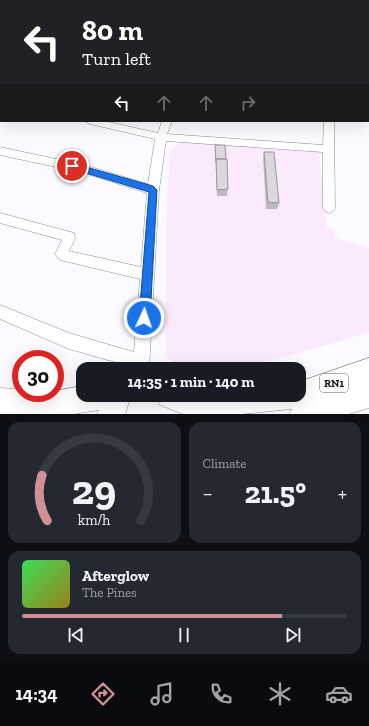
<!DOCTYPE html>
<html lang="en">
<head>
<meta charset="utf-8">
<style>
	body { margin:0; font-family:"Zilla Slab",serif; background:#242831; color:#f1f3f6; height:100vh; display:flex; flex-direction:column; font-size:15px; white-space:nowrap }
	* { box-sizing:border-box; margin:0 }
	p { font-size:13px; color:#9ea1a6 }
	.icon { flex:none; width:22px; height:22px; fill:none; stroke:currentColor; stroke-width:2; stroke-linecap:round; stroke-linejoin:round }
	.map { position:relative; height:414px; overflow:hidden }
	.panel { display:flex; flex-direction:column; gap:8px; padding:8px; background:#0d0f14; flex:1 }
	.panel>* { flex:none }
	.top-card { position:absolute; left:0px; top:0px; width:369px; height:122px; box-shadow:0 4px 16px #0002; background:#202124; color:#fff; overflow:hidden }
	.speed { position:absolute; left:12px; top:350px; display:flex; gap:8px; font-size:20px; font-weight:700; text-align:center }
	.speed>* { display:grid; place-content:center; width:52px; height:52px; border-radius:50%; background:#171b24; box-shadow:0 4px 16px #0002; line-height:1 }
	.speed .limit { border:6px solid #d22; background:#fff; color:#111 }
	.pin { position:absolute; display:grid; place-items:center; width:34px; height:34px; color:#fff; margin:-17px; border:2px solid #fff; border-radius:50%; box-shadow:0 1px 4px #0007 }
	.me { position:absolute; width:44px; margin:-22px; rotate:3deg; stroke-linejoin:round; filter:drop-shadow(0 0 3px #0008) }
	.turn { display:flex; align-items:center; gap:14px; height:84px; padding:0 16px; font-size:18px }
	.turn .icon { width:52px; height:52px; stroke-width:2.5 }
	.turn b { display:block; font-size:28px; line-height:34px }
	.lanes { display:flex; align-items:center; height:38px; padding:0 16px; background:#0003; justify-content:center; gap:20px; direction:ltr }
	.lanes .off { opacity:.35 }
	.big { font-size:30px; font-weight:700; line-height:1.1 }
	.panel .widget { flex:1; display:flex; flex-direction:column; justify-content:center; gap:6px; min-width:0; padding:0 14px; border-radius:12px; background:#242831 }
	.panel .dial { align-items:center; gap:0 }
	.dial svg { height:104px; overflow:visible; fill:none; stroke:#363941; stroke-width:7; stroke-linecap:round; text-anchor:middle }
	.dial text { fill:#f1f3f6; stroke:none }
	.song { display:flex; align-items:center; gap:12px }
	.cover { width:48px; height:48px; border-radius:6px; background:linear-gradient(135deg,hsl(130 70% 55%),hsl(50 70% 35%)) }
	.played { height:4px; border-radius:2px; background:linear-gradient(90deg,#d29096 80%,#363941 80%) }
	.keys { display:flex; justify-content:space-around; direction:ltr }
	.heat { display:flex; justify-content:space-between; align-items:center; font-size:22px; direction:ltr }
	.panel .tiles { flex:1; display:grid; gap:8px; grid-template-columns:1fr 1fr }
	.widget:last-child { grid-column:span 2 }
	.trip { position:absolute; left:76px; top:362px; width:230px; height:40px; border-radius:12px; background:#171b24; box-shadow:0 4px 16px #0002; font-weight:700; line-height:40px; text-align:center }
	.tabs { display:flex; height:64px; justify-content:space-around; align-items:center; background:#090b0e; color:#9ea1a6 }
	.tabs .icon { width:28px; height:28px }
	.tabs .active { color:#d29096 }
	.tabs b { font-size:18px; color:#f1f3f6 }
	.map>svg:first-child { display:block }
</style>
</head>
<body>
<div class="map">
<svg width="369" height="414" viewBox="0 0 369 414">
	<rect width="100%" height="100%" fill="#fbfaff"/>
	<path fill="#fbeafd" d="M181 142 319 152 327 228 334 229 336 238 369 249V332L289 356 231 369H184L166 357V222L170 151Z"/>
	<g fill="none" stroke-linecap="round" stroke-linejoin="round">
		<g stroke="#8b8a90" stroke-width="1">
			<path id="street" d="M105 0H111V1H105Z
				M141 0H151V1H141Z
				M289 0H302V1H289Z
				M354 0H360V1H354Z
				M368 9H369V13H368Z
				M368 80H369V86H368Z
				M0 93H1V99H0Z
				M85 121H104L158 133 162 121H172L167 134 323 145 324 121H334L335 208 333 211 329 213 325 211 323 208V152L166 141 159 190 149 369H133V367L69 349 0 319V305L69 333 134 352 140 279 60 260 55 254 62 240 0 223V213L74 233 75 239 69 251 141 267 147 193 84 173 0 155V147L84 165 148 184 155 139 90 124Z"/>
		</g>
		<g stroke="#8b8a90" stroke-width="1">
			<path id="primary" d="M369 358V408L349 414H289L292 409 242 414H183L160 405 156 396 299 395V382Z
				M83 386V395H131L125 414H97L99 410 74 414H0V388L21 389V393H55V391Z"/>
		</g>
		<use href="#street" fill="#fff" fill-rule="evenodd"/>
		<use href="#primary" fill="#fff" fill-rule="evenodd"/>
	</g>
	<path fill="#bdb9be" d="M215 145 228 189 227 196H217Z
		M264 152 279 203 277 209H266L263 158Z"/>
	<path fill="#dcd7dd" stroke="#9a969b" d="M215 145H225L226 159H216V162Z
		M264 152H274L279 203 268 202Z
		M216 159H227L228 189 217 190Z"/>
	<path fill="#1a73e8" stroke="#114b97" d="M72 163 153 186 157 190 150 318 148 322 144 323 140 322 139 318 149 192 69 168 67 166 69 164Z"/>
	<g text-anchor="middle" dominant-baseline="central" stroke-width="4" stroke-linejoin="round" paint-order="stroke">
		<rect fill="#fff" stroke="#5d5d5f" stroke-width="1" x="320" y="374" width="28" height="18" rx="3"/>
		<g font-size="11" font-weight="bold" fill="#18181a">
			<text x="334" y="383">RN1</text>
		</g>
	</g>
</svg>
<div class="speed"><div class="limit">30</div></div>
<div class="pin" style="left:72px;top:166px;background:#d93025"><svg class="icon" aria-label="arrive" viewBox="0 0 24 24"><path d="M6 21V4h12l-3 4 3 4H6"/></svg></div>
<svg class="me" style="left:144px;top:318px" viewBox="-20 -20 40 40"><circle r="17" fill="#1a73e8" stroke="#fff" stroke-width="3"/><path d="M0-11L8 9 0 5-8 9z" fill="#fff"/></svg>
<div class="trip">14:35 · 1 min · 140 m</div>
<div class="top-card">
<div class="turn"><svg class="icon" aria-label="left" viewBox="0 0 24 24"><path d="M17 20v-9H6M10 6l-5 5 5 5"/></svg><div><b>80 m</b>Turn left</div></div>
<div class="lanes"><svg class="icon" aria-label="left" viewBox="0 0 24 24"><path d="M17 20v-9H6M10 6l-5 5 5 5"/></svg><svg class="icon off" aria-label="ahead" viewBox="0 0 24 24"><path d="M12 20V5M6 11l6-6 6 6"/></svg><svg class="icon off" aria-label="ahead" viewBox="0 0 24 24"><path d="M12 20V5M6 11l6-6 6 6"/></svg><svg class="icon off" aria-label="right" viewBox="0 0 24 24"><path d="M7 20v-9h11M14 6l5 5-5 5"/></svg></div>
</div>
</div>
<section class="panel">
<div class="tiles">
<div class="widget dial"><svg viewBox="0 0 100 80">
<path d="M14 69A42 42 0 1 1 86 69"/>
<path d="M14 69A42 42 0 0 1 10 34" stroke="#d29096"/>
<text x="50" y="56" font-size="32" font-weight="700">29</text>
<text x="50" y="72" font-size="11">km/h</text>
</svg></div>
<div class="widget"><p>Climate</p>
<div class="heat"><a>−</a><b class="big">21.5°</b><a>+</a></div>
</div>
<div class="widget">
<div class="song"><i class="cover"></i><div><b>Afterglow</b><p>The Pines</p></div></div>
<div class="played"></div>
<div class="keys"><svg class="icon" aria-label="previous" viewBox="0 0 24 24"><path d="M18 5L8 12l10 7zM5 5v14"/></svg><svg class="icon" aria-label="pause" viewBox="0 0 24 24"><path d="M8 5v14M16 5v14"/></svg><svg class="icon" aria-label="next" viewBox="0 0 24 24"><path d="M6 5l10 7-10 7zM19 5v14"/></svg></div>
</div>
</div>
</section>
<nav class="tabs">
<b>14:34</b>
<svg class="icon active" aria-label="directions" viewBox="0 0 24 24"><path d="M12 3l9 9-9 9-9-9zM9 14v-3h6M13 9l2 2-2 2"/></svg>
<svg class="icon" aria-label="music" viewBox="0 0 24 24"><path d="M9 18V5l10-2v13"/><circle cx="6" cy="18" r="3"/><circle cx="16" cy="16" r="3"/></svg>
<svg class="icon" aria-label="phone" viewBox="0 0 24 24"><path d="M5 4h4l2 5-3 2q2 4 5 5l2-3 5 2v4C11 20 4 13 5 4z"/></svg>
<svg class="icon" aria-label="climate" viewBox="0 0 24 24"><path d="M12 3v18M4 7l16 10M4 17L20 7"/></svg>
<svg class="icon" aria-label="car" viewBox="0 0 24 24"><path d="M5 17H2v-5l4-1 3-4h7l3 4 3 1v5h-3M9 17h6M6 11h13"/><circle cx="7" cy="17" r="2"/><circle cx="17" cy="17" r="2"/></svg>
</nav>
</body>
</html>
